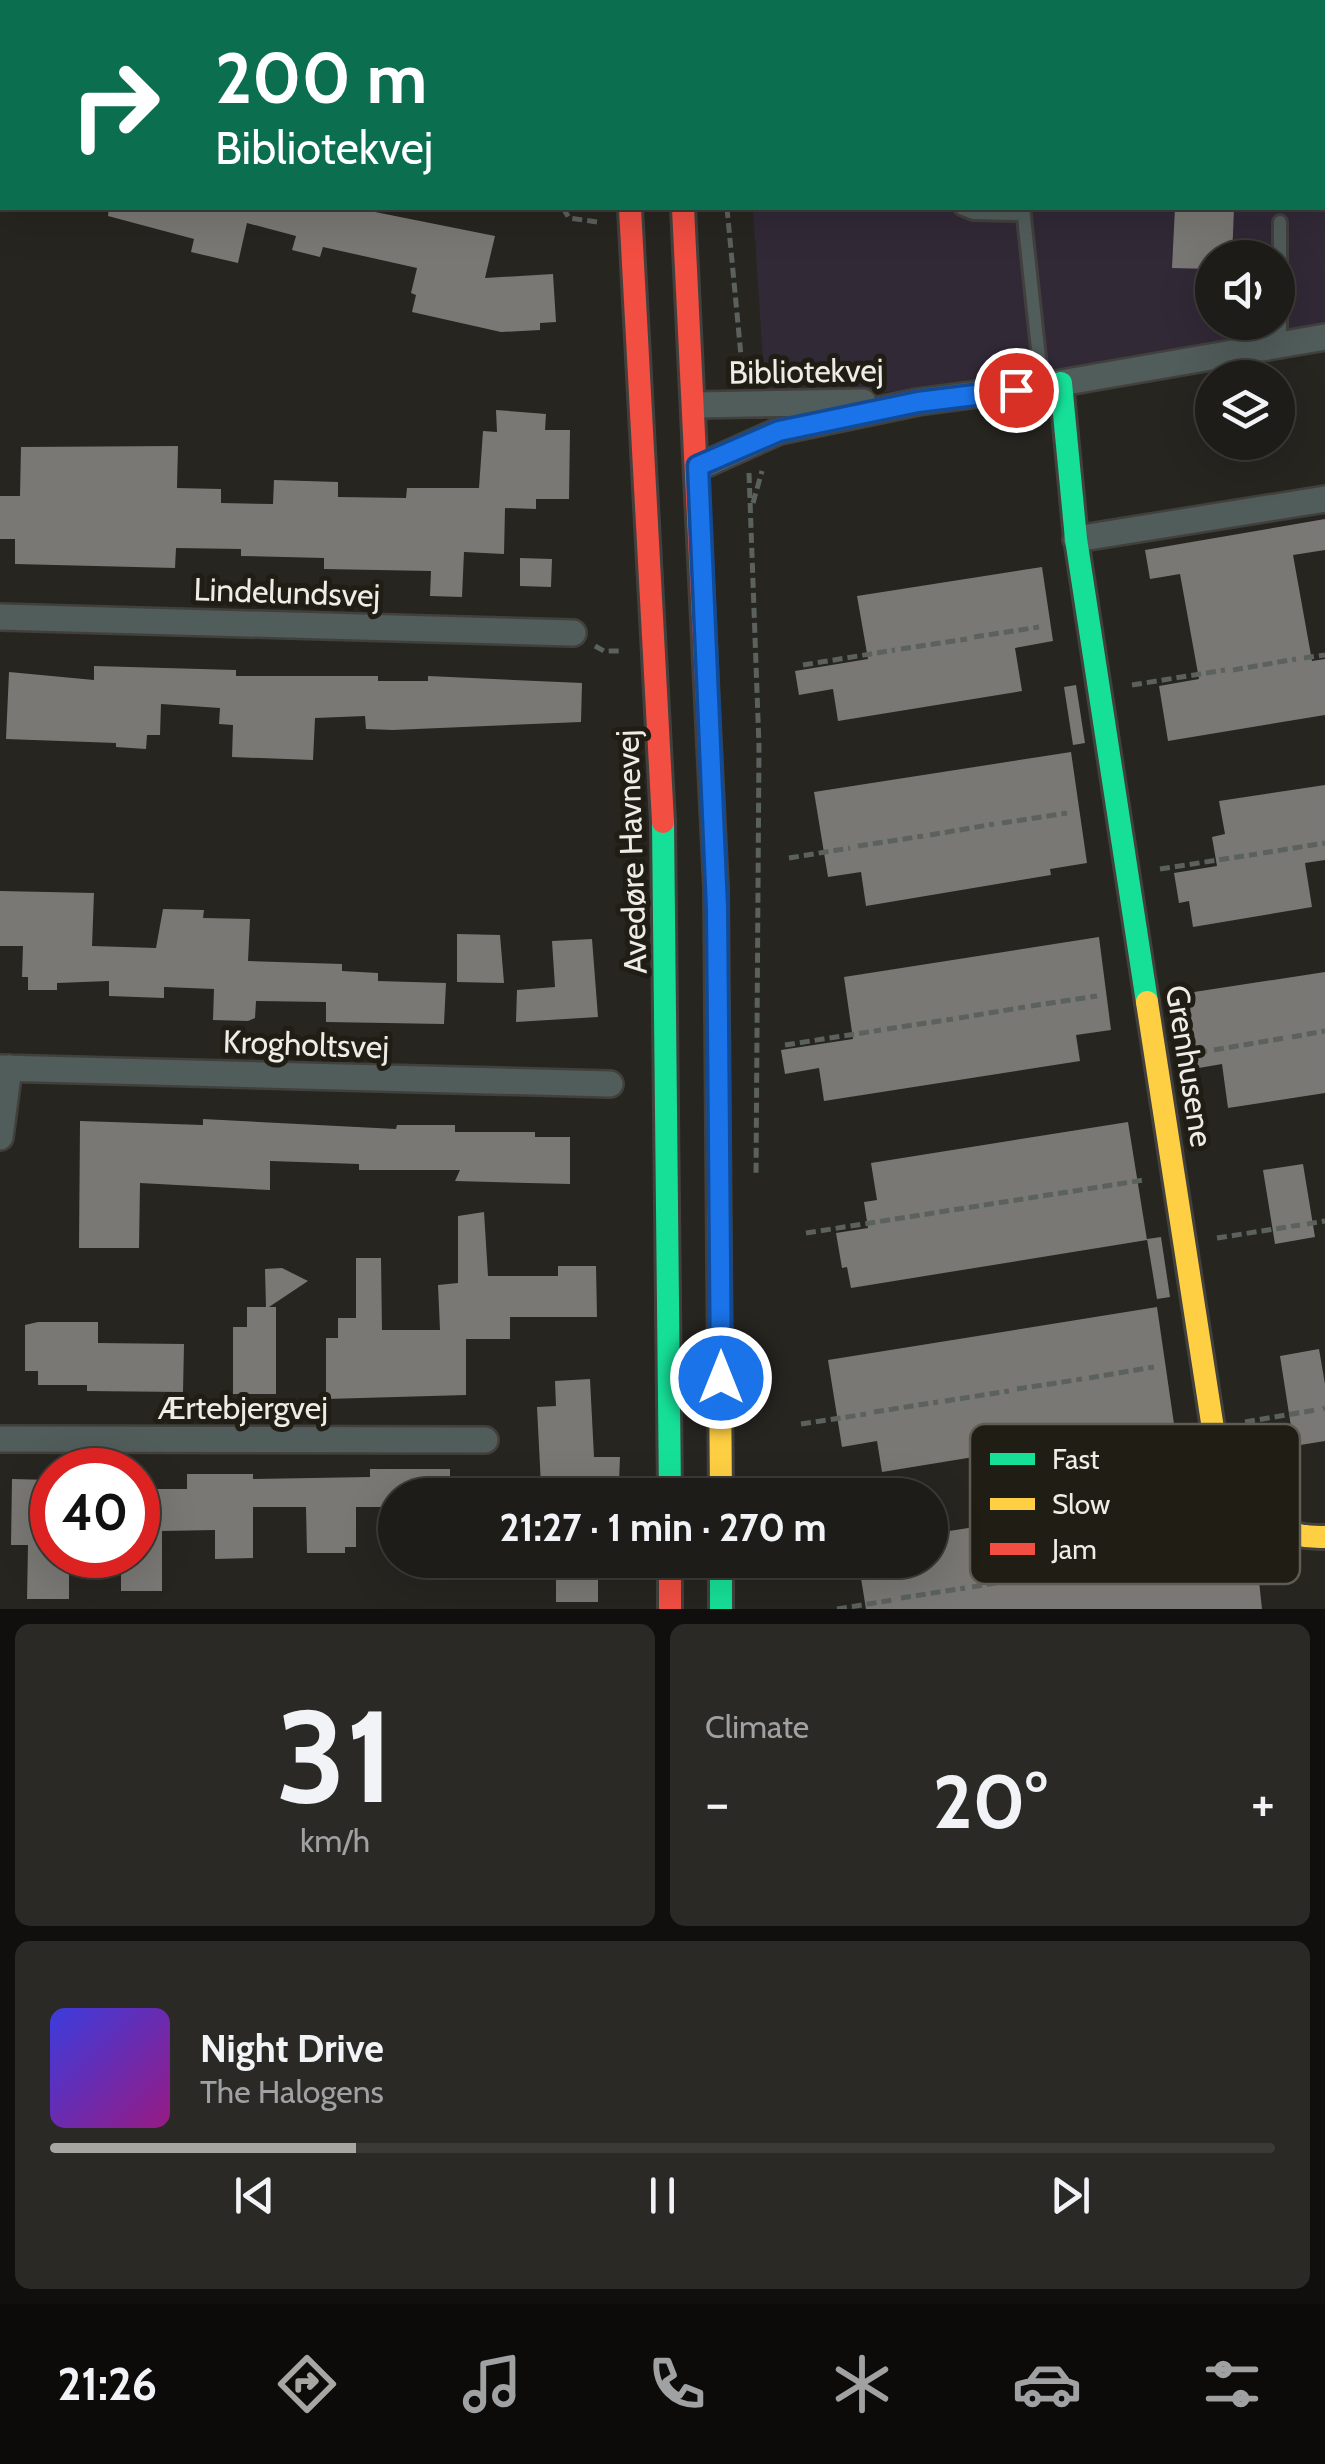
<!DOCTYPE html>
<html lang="en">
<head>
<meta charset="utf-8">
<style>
	body { margin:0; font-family:Cabin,sans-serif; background:#2a2925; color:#f1f3f6; height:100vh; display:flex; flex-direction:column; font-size:38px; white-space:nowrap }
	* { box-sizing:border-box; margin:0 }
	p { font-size:32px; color:#a0a1a2 }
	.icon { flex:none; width:55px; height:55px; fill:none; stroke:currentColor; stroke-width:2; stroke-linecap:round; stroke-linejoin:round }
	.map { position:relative; height:1609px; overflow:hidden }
	.panel { display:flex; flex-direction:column; gap:15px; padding:15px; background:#100f0d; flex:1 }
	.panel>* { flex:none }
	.top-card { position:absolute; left:0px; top:0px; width:1325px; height:210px; box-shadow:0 10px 40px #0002,0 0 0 2px #3b3a37; background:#0b6e4f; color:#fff; overflow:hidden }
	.tools { position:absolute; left:1195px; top:240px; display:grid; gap:20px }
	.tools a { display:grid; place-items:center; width:100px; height:100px; border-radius:50%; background:#1d1c18; box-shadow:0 10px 40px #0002,0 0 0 2px #3b3a37; font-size:50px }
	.speed { position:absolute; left:30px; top:1448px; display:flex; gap:20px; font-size:50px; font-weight:700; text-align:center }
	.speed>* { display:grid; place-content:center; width:130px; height:130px; border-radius:50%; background:#1d1c18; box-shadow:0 10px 40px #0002,0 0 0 2px #3b3a37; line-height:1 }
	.speed .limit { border:15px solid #d22; background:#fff; color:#111 }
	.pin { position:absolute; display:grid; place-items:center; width:85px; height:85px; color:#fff; margin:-42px; border:5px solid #fff; border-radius:50%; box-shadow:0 2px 10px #0007 }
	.me { position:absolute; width:110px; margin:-55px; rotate:0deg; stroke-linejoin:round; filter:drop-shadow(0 0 8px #0008) }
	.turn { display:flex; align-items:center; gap:35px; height:210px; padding:0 50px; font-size:45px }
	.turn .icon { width:130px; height:130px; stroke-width:2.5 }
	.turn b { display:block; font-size:70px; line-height:85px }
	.big { font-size:75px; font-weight:700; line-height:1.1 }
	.panel .card { flex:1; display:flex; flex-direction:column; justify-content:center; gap:15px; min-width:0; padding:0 35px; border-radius:15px; background:#2a2925 }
	.panel .dial { align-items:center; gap:0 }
	.dial b { font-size:130px; line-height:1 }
	.song { display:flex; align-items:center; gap:30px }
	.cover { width:120px; height:120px; border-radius:15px; background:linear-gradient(135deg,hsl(240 70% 55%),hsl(310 70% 35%)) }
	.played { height:10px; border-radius:5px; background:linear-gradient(90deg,#a8a6a1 25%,#3b3a37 25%) }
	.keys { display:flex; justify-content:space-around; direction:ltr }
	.heat { display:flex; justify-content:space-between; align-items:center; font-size:55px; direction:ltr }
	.panel .tiles { flex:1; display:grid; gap:15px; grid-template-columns:1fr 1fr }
	.card:last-child { grid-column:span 2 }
	.trip { position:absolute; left:378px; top:1478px; width:570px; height:100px; border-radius:50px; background:#1d1c18; box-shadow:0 10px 40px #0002,0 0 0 2px #3b3a37; font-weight:700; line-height:100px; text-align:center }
	.tabs { display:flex; height:160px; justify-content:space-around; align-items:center; background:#0c0b0a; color:#a0a1a2 }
	.tabs .icon { width:70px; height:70px }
	.tabs .selected { color:#a8a6a1 }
	.tabs b { font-size:45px; color:#f1f3f6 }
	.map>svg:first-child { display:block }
</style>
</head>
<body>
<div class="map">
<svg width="1325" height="1609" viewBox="0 0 1325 1609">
	<rect width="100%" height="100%" fill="#272520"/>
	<path fill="#312936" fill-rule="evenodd" d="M739 0H1325V327L1046 374 766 406 753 208H1322V2ZM1212 258H1278V322H1212Z"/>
	<path fill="#7a7874" d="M109 208H355L495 236 485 278 553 274 556 322 540 323V330L501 332 412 312 416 295 411 293 417 268 323 247 320 257 292 250 296 236 247 223 238 263 191 252 194 239 108 216Z
		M1175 208H1234L1232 258H1212V269L1172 268Z
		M496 410 546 414 545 430H570L569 499H536V509L505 508 504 554 464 552 462 597 430 596 431 571 324 569V558L241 556V549L176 548 175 568 15 564V539H0V496H20L21 447 178 446 177 488 221 489V503L273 504 274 480 338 482V497L406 498 407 488H479L483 431 497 432Z
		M1325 519V550L1293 555 1312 661 1325 659V715L1168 741 1159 686 1199 679 1180 574 1150 579 1145 550Z
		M520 558 552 559 551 587 520 586Z
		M1042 567 1053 641 1015 648 1022 691 838 721 833 689 799 695 795 671 868 659 857 596Z
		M94 666 236 670V676H378V681H428V676L582 683 581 722 393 730 366 729 365 716 315 718 313 760 232 757 233 725 219 724 220 708 161 704 160 735H147L146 749 116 747V743L6 739 9 672 94 680Z
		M1076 685 1085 743 1073 745 1064 687Z
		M1071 752 1087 863 1050 869 1051 875 866 906 861 872 828 877 814 792Z
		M1325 785V860L1305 863 1312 907 1193 927 1189 901 1179 903 1174 873 1217 866 1212 837 1225 834 1219 801Z
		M0 891 94 893 92 946 156 948 163 909 204 910 203 918 250 919 248 961 342 964V971L378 973V981L446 983 444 1024 326 1022V1002L256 1001 255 1018 248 1021 213 1020 214 989 164 987V998L109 996V981L57 983V990H28V977H22L23 946H0Z
		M457 934 500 935 504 983 457 982Z
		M1099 937 1111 1030 1076 1035 1080 1061 824 1101 819 1068 785 1074 781 1050 853 1039 844 977Z
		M592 939 598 1017 516 1022 517 990 555 987 552 941Z
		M1325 972V1093L1228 1108 1222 1064 1193 1069 1181 994Z
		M203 1119 396 1129 397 1125H455V1132H535V1137H570V1184L455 1181 460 1170H359V1164L270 1161V1190L140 1183 139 1248H79L80 1121 203 1125Z
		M1128 1122 1147 1240 851 1288 847 1267 842 1268 836 1233 868 1228 864 1202 877 1200 871 1163Z
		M1303 1164 1315 1237 1275 1244 1263 1170Z
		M484 1212 488 1276H558V1266H596L597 1317H510V1339H466V1395L326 1399V1338H338V1318H356V1258H381L382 1330H440L438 1285 458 1283V1216Z
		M1161 1237 1170 1297 1157 1299 1147 1239Z
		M282 1268 308 1281 269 1307H276V1394H233V1327H247V1307H266L265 1269Z
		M1157 1307 1174 1424 882 1472 877 1441 842 1447 828 1360Z
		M38 1322H98V1343L184 1344 183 1392 87 1391V1385H38V1371H25V1325Z
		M1319 1349 1325 1384V1441L1294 1446 1280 1356Z
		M590 1379 594 1457H620L619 1482 541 1486 537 1407 556 1406 555 1381Z
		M370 1469H450V1495H392V1507H356V1547H345V1553H307L306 1507H253V1558L215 1559V1530L162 1531V1591H121V1555H138V1489H187V1474H253V1479L370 1477Z
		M12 1479 52 1480V1555H69V1599H27L28 1545H11Z
		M1185 1494 1195 1557 1244 1549 1250 1582 1259 1581 1262 1609H866L858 1560H930V1534Z
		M556 1560H598V1602H556Z"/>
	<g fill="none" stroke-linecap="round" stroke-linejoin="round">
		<g stroke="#42403d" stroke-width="18">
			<path id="lane" d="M1017 0V2
				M961 208 973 213 1023 214
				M1023 208 1042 386
				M1280 222V344"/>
		</g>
		<g stroke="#42403d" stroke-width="30">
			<path id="street" d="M0 72H2
				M695 405 863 402
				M699 467 779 431 918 402 1061 383 1325 337
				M1076 539 1325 499
				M0 617 573 633
				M0 1068 610 1084
				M0 1137 9 1068
				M0 1439 485 1440"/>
		</g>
		<g stroke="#42403d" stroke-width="28">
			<path id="fast" d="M618 0V2
				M670 0 671 2
				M1061 383 1076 539 1147 1002
				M663 822 670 1495
				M721 1560V1609"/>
		</g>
		<g stroke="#42403d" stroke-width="28">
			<path id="slow" d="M716 888 721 1495
				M1147 1002 1220 1474C1248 1512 1276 1539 1325 1537"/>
		</g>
		<g stroke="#42403d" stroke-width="28">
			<path id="jam" d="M630 208 663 822
				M683 208 716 888
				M670 1560V1609"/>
		</g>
		<path stroke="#5b615d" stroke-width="5" stroke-dasharray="10 5" stroke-linecap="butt" d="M563 208 569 218 597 222
			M727 208 743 377
			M742 362 788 373
			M749 473 759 746 756 1177
			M753 503 762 471
			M974 637 1039 627
			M595 646 604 651H621
			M901 649 967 639
			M1304 658 1325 655
			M803 665 895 650
			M1233 670 1296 659
			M1132 685 1225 670
			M1002 823 1067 813
			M930 835 994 824
			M858 846 923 836
			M1263 853 1325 843
			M789 858 850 848
			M1160 869 1257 854
			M1031 1006 1097 996
			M959 1018 1025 1007
			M887 1029 953 1019
			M1292 1037 1325 1031
			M785 1045 881 1030
			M1214 1050 1285 1038
			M1189 1054 1207 1051
			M1307 1224 1325 1221
			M806 1233 1144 1180
			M1217 1238 1300 1225
			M1089 1378 1154 1367
			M1017 1389 1082 1379
			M945 1401 1009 1391
			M1323 1409 1325 1408
			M874 1412 938 1402
			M1245 1422 1316 1410
			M801 1424 866 1414
			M1187 1552 1239 1544
			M1116 1564 1181 1553
			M1044 1575 1108 1565
			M972 1587 1037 1576
			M901 1598 965 1588
			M837 1609 893 1600"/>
		<use href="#lane" stroke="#515d5b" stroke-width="12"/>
		<use href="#street" stroke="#515d5b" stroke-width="25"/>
		<use href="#fast" stroke="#16e098" stroke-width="22"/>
		<use href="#slow" stroke="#ffcf43" stroke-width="22"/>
		<use href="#jam" stroke="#f24e42" stroke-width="22"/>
	</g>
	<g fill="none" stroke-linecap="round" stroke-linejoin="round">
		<g stroke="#114b97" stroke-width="25">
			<path id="route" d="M721 1378 717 908 698 466 779 431 918 402 1016 390"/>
		</g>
		<use href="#route" stroke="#1a73e8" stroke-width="18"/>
	</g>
	<g text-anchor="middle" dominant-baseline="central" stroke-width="10" stroke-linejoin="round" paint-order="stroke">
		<g font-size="32" fill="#eeece6" stroke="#201d14">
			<text transform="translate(806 371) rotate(-1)">Bibliotekvej</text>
			<text transform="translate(287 592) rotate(2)">Lindelundsvej</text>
			<text transform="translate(631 852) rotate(-92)">Avedøre Havnevej</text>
			<text transform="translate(306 1044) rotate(2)">Krogholtsvej</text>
			<text transform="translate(1190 1066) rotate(81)">Grenhusene</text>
			<text x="243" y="1407">Ærtebjergvej</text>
		</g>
	</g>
	<rect x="970" y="1424" width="330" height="160" rx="15" fill="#201d14" stroke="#5e5b53" stroke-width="2.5"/>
	<rect x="990" y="1453" width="45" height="12" fill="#16e098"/>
	<rect x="990" y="1498" width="45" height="12" fill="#ffcf43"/>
	<rect x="990" y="1543" width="45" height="12" fill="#f24e42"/>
	<g font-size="28" fill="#eeece6">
		<text x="1052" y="1469">Fast</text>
		<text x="1052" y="1514">Slow</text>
		<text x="1052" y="1559">Jam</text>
	</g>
</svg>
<div class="tools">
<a><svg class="icon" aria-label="sound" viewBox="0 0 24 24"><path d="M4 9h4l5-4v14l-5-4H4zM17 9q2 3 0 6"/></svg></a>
<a><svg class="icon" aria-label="layers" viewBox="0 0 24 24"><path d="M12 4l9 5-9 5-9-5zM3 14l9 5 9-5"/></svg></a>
</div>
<div class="speed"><div class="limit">40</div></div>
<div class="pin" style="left:1016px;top:390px;background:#d93025"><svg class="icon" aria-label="arrive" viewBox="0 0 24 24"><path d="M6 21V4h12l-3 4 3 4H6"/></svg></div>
<svg class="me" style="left:721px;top:1378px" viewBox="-20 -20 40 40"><circle r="17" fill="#1a73e8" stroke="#fff" stroke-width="3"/><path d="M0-11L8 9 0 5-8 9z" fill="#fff"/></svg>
<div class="trip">21:27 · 1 min · 270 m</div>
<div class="top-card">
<div class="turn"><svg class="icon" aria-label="right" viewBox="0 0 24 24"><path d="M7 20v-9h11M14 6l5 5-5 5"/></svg><div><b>200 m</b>Bibliotekvej</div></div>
</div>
</div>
<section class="panel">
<div class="tiles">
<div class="card dial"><b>31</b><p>km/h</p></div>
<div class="card"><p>Climate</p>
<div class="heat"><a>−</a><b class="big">20°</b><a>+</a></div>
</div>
<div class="card">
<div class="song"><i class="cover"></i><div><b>Night Drive</b><p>The Halogens</p></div></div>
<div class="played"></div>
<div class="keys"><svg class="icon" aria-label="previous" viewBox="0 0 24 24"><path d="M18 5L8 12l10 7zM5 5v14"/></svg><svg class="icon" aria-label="pause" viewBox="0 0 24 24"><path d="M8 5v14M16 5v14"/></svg><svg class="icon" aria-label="next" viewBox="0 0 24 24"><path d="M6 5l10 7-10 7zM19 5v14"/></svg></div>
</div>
</div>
</section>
<nav class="tabs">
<b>21:26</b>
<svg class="icon selected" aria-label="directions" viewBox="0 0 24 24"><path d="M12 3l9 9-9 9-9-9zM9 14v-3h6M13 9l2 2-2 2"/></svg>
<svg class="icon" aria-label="music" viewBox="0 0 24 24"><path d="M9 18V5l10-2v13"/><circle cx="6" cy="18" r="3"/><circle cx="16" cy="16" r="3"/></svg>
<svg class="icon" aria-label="phone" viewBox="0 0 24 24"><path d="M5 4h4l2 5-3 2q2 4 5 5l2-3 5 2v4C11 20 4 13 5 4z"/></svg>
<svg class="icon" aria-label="climate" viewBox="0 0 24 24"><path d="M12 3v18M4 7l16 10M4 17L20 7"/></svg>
<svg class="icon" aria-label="car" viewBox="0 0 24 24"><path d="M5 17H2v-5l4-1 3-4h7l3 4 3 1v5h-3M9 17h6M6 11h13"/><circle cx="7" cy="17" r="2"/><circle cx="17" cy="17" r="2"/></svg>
<svg class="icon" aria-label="filters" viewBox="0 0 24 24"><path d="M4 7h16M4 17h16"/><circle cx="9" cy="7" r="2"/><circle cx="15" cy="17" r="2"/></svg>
</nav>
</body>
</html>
